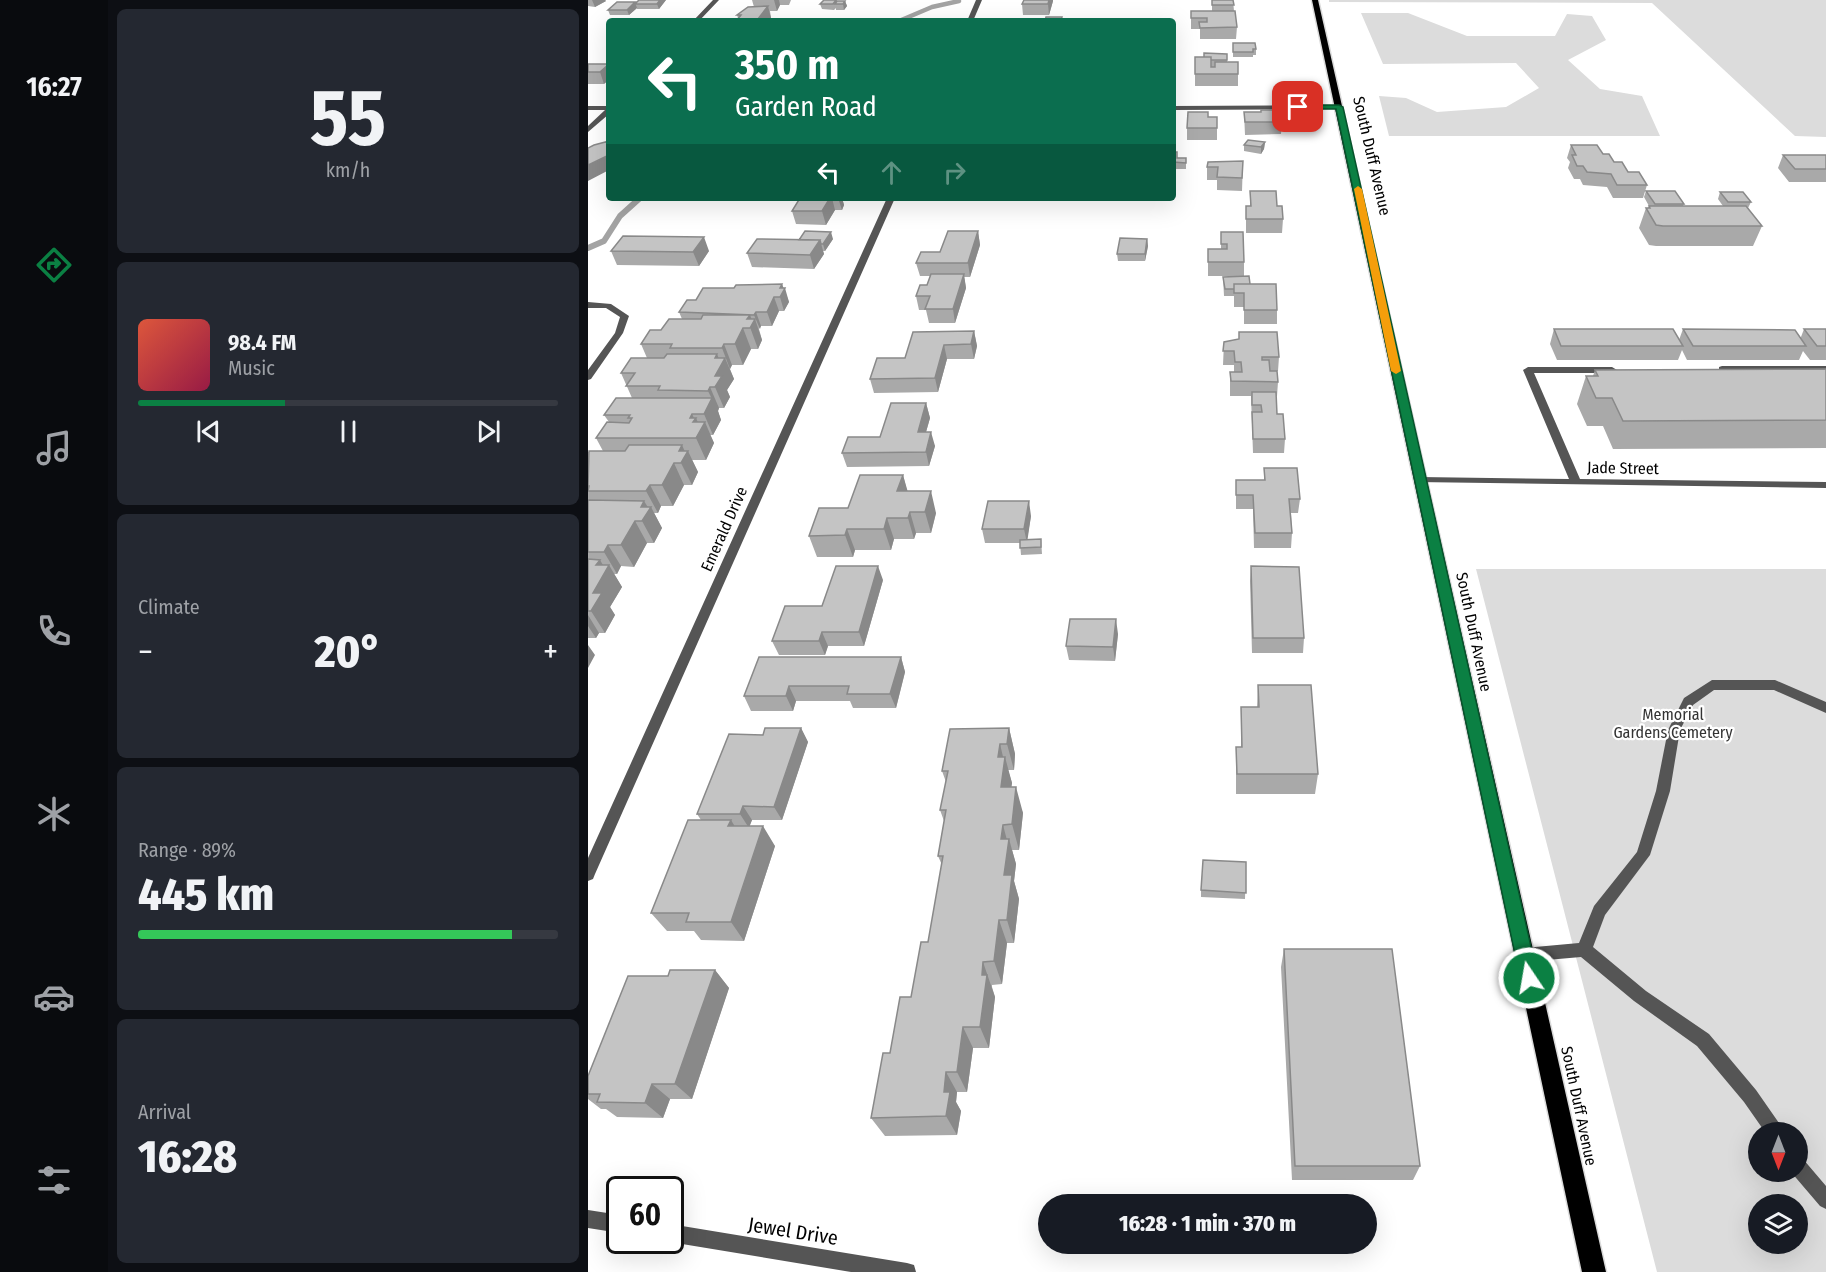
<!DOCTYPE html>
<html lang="en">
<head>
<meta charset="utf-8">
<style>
	body { margin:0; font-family:"Fira Sans Condensed",sans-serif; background:#242831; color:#f1f3f6; height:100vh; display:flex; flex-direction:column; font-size:22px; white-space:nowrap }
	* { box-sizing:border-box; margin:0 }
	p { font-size:20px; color:#9ea1a6 }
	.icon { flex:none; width:33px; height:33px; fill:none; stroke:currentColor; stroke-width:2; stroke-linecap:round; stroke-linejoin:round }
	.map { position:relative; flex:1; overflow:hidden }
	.details { display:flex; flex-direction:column; gap:9px; padding:9px; background:#0d0f14; width:480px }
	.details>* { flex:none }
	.top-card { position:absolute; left:18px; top:18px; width:570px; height:183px; border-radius:6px; box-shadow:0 6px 24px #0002; background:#0b6e4f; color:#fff; overflow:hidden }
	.needle { width:39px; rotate:180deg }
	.controls { position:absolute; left:1160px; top:1122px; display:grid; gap:12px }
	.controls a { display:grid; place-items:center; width:60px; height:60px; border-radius:50%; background:#171b24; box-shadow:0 6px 24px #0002; font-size:30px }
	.speed { position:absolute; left:18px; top:1176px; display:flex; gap:12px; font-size:30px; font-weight:700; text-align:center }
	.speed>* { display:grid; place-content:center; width:78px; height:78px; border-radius:50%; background:#171b24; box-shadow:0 6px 24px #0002; line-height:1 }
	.speed .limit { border:3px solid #111; border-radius:9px; background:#fff; color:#111 }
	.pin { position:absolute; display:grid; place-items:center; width:51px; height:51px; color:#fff; margin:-26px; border-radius:12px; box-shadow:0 3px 9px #0006 }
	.me { position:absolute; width:66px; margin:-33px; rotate:348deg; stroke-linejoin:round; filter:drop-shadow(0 0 4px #0008) }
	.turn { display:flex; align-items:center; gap:21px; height:126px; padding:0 30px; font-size:27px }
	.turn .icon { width:78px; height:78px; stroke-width:2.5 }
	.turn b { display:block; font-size:42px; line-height:51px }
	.lanes { display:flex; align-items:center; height:57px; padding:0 30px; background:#0003; justify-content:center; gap:30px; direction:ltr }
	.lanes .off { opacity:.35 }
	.big { font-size:45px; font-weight:800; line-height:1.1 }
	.details .card { flex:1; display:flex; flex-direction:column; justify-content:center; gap:9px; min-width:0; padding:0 21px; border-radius:9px; background:#242831 }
	.details .dial { align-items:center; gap:0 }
	.dial b { font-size:78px; line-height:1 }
	.song { display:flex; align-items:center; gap:18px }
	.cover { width:72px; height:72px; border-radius:9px; background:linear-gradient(135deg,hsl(10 70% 55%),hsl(340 70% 35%)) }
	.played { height:6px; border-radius:3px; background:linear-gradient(90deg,#0b8043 35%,#363941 35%) }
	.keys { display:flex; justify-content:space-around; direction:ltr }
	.heat { display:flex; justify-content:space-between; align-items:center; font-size:33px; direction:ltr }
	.charge { height:9px; border-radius:4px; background:linear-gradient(90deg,#34c759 89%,#363941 0) }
	.trip { position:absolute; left:450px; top:1194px; width:339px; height:60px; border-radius:30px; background:#171b24; box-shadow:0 6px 24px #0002; font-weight:800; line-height:60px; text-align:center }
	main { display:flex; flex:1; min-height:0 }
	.dock { display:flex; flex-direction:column; width:108px; justify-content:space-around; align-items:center; background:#090b0e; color:#9ea1a6 }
	.dock .icon { width:42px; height:42px }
	.dock .on { color:#0b8043 }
	.dock b { font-size:27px; color:#f1f3f6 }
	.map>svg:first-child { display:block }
</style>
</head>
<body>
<main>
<nav class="dock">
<b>16:27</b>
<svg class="icon on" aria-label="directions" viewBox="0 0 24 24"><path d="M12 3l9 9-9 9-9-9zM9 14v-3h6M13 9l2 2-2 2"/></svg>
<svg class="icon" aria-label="music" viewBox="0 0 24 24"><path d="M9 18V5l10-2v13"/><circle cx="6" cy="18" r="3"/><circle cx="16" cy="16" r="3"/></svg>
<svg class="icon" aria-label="phone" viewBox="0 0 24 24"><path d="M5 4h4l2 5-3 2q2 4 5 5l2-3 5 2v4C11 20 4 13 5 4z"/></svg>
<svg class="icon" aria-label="climate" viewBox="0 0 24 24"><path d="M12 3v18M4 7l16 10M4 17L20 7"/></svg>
<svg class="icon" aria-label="car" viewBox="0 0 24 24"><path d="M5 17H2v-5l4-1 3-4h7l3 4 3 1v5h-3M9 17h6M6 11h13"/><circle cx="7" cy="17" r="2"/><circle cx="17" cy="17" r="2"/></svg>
<svg class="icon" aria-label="filters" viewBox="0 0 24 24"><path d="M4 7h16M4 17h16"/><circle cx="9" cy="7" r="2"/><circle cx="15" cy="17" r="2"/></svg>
</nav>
<section class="details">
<div class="card dial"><b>55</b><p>km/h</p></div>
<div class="card">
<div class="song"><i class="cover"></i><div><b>98.4 FM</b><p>Music</p></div></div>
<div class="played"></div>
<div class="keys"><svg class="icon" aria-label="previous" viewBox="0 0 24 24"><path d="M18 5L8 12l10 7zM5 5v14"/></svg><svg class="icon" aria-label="pause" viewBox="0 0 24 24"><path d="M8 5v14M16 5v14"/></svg><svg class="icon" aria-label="next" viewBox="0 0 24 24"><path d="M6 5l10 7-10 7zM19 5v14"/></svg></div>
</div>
<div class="card"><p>Climate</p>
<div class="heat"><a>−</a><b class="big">20°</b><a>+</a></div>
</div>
<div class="card"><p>Range · 89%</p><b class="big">445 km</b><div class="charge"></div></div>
<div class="card"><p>Arrival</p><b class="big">16:28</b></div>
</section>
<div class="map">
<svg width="1238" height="1272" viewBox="0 0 1238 1272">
	<rect width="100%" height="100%" fill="#fff"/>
	<path fill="#dcdcdc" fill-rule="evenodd" d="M741 0H1238V137L1207 136 1064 3 741 2Z
		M773 13H820L879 36H967L979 14 1004 16 1018 40 980 60 1012 89 1054 96 1072 136H801L791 96 818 98 849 112 918 107 951 88 928 63 795 64Z
		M888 569H1238V1272H1069ZM1170 1132H1209V1172H1170ZM1170 1204H1209V1244H1170Z"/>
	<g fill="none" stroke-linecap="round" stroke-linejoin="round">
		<path stroke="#a3a3a3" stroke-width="4.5" d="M311 21 344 7 371 1"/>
		<path stroke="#a3a3a3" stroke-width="6" d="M0 248 16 241 32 216 52 198"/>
		<g stroke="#dbdbdb" stroke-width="3">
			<path id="primary" d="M724 0H730L1018 1272H994Z"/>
		</g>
		<path fill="#555" fill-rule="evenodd" d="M1124 680H1187L1238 702V713L1186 690H1126L1105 705 1092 730 1082 791 1062 855 1017 915 1005 947 1058 991 1121 1034 1168 1090 1193 1126 1195 1132H1177L1156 1102 1109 1046 1046 1001 993 957 936 962 931 960 928 955 931 950 936 948 991 943 1006 906 1049 852 1068 791 1080 730 1096 698Z
			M1209 1156 1215 1159 1238 1186V1209L1232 1206 1203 1172H1209Z"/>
		<path fill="#555" fill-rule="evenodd" d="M125 0H131L111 21H105Z
			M388 0H394L385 21H379Z
			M0 106H21V114L0 132V126L17 110H0Z
			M585 106 751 105 754 107 751 109 585 110Z
			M299 198H307L7 874 5 879 0 881V858Z
			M0 302 23 304 41 316 35 333 3 379 0 380V370L27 333 32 317 18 308H0Z
			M1134 366H1238V372L1131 371V367Z
			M940 367H1024L1029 370 1024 373H946L992 479 1238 482V488L828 482 827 480 828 478 832 477 981 479 935 370Z
			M0 1210 32 1215V1233L0 1228Z
			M82 1224 319 1263 326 1265 328 1272H263L82 1242 78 1240H82Z"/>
		<use href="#primary" fill="#000" fill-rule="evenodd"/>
	</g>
	<path fill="#a9a9a9" d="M0 0H17L18 1 7 7 0 6Z
		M78 0 71 9H49V8L41 15H22L20 10 47 2 48 3Z
		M164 0H203L201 5H192L189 11H182L183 18 181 21H150L149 20 150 18 149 15 166 7Z
		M436 0H465V1L461 15H435L434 4Z
		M624 0H645L646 11 649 27 648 39H612V29H603V11H624Z
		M257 1 259 6 256 10H248V8L246 10 234 9 232 4Z
		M645 43 668 49V55H665V57H645Z
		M639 54V62L650 74V86H607V74L616 57Z
		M0 64H21L16 84H0Z
		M656 112H687L694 122 693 134 657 135Z
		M620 117H629V140H599V128Z
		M677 142 676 149 673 154 656 151V145Z
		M983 145 1015 154 1059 185 1055 198H1025L1019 187 995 185 992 179H986L980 168 982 162 979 158Z
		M585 152H589V158H598V169H585Z
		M1195 155H1238V182H1201L1190 168Z
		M655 161 654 191 629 190V180H619V167Z
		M662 191 689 206 695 219 694 233H658V206H662Z
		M1058 191 1096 204 1095 206H1135L1130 199 1132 192 1163 202 1160 208 1174 226 1165 246H1068L1061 245 1051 228 1058 208H1060L1061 206 1056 197Z
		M212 198H254L256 205 254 210H247L238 225 208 224 204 211Z
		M390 231 392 245 382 277H376L378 288 367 323H341L338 310H331L328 296 339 285 342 276H332L328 263 352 252Z
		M633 232 656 262V276H620V249H633Z
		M245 239 237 251H235L236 254 226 269 164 267 159 253 211 240Z
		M559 239 560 246 557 261H530L529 254Z
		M23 251H121L111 266 29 265Z
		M635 277 662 284 689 310V324H656V307H646V296H636Z
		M194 284 201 302 196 311H191L184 326H173L171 329 174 340 170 349H163L155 365H144L142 369 146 379 139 390 142 397 136 408H131L130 411 133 420 125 435H122L126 443 118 460H104L110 472 104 485H96L85 506H73L70 513H66L74 528 66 543H59L46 567 33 566 29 574H26L34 587 22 607 27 615 17 633H11L8 638H0V452L15 451 8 438 21 422 16 415 44 398 33 373 59 358 53 344 73 330 94 319 91 312 108 300 146 288Z
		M966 329 1091 340 1095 329 1213 337 1216 329H1238V360H1222L1215 351 1211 360H1099L1094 350 1090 360H969L962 344Z
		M386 331 389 346 386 359H359L350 392 286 393 282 379 317 358Z
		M636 342 691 357 690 371H682L690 382 689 396H688L689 414 697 439 696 453H665L663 396H642V372H646V365H635Z
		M1238 369V448L1025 449 1015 426H999L989 404 998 376H1005L1007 370Z
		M338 403 342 418 338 432 347 446 341 466 259 467 254 453 292 437Z
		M676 468 712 499 710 513H703L704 533 703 548H666L665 509H648V480H676Z
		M315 475 319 491 348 513 343 533H328L326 539H306L303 550H267L265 557H229L221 536 260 508Z
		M443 516 439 539H453L454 554 433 555 432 543H397L394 529Z
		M663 566 716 638 715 653H664L662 581Z
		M295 580 276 646H240L237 655H191L184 641Z
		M530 634 527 661 481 660 478 646Z
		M313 657 317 672 308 708H265L262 701H208L205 711H163L156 696Z
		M670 685 730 774 727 794H648V747H653V707H669Z
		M213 728 220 742 194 820H164L161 826 187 846 156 941 113 940 106 931H79L63 913 113 820 109 814 175 735Z
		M421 728 427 754 426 770H420L424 783 423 787 435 813 431 850H424L428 864 426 881 431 899 426 943H419L414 984 404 985V987L407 997 401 1048H385L379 1092H369L368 1102 373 1111 369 1135 297 1136 283 1118 302 1053 323 997 340 942 354 865 350 856 356 821 352 810 358 782 354 771Z
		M658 862 657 899 613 897V890Z
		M696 949 832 1166 825 1180H704L693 967Z
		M127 970 141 988 104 1099H82L75 1118 29 1117 18 1109H13L0 1099V1076L80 976Z"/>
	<path fill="#898989" d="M4 0H17L18 1 7 7Z
		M72 0H78L71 9 69 4Z
		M186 0H191L192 5 189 11Z
		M461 0H465V1L461 15 460 4Z
		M257 1 259 6 256 10 255 4Z
		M47 2 49 8 41 15 39 10Z
		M180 6 183 18 181 21H170V19Z
		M21 64V80L16 84 12 72Z
		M677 142 676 149 673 154V147Z
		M21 155V170L0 181V165Z
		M242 198H244L247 210 238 225 234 211Z
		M250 198H254L256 205 254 210Z
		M390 231 392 245 382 277 380 263Z
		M243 232 245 239 237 251 235 244Z
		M116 237 121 251 111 266 105 252Z
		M559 239 560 246 557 261V254Z
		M232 240 236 254 226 269 222 255Z
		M376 274 378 288 367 323 365 309Z
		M194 284 196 290 197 288 201 302 196 311 192 297V288Z
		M186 297 191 311 184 326 179 312Z
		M168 312 173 326 172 329 166 315Z
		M162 315 165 323 167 319 174 340 170 349 159 319Z
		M155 328 163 349 155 365 147 344Z
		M386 331 389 346 386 359 383 344Z
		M136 344 144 365 142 369 134 348Z
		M356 345 359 359 350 392 347 378Z
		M129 354 133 364 137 358 146 379 139 390 142 397 136 408 127 387V358Z
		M122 387 131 408 130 411 133 420 125 435 116 414 124 399 120 391Z
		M338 403 342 418 334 446 330 432Z
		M104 414 107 420 108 418 113 429 117 422 126 443 118 460 108 438 102 418Z
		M343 432 347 446 341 466 338 452Z
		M94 445 98 454 100 451 110 472 104 485 93 463 91 451Z
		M86 463 96 485 85 506 74 485Z
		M315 475 321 496 309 491Z
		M62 485 73 506 70 513 58 491Z
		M343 491 348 513 343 533 337 512Z
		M56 501 61 509 63 507 74 528 66 543 54 521 53 507Z
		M441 501 443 516 439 543 436 529Z
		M322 512 328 533 326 539 320 518Z
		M299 518 306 539 303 550 296 529Z
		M47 521 59 543 46 567 33 545Z
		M259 529 267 550 265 557 257 535Z
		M20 545 33 566 29 574 16 552Z
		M12 560 18 570 21 565 34 587 22 607 27 615 17 633 3 611 8 565Z
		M290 566 295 580 276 646 271 632Z
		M0 615 11 633 8 638 0 626Z
		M528 619 530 634 527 661 525 647Z
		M234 632 240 646 237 655 231 641Z
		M0 645 7 655 0 668Z
		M313 657 317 672 308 708 302 694Z
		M201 686 208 701 205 711 198 696Z
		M213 728 220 742 194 820 186 807Z
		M421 728 427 754 426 770 419 744Z
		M412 744 416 761 417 757 424 783 420 813 413 787 410 757Z
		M428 787 435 813 431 850 424 824Z
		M155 806 164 820 161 828 152 814Z
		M143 820 155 840 140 826Z
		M415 825 420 844 421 839 428 864 426 881 431 899 426 943 419 920 413 839Z
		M175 826 187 846 156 941 143 922Z
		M411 920 419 943 414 984 406 961Z
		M395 962 407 997 401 1048 392 1027 394 975Z
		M127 970 141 988 104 1099 87 1084Z
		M375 1027 385 1048 379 1092 369 1072Z
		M358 1072 369 1092 368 1102 373 1111 369 1135 358 1116 356 1092Z
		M64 1084 82 1099 75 1118 57 1103Z"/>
	<path fill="#c4c4c4" stroke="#898989" stroke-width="1.5" d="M51 0H72L69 4H47Z
		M236 0H248L245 4H232Z
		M436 0H461L460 4H434Z
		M624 0H645L646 5H624Z
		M249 1H257L255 4H247Z
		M29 2H47L39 10H20Z
		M180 6 170 19 149 20 153 15H149L160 7Z
		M603 11H647L649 27 612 28 611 22H619V18H603Z
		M458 17H474L473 21H457Z
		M645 43H667L668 49H665V52H645Z
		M616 53 639 54V60H623V57H616Z
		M607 57H623V67H627V62H650V74H607Z
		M0 64H21L12 72H0Z
		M673 110H686L687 112H692L694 122H657L656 112H673Z
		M600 112H620V117H629V128H599Z
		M660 140 677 142 673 147 656 145Z
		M21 141V155L0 165V148L6 145Z
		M983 145H1009L1015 154H1021L1026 162H1034L1040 172H1051L1059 185H1029L1023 174 999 172 995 166H989L984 155H988Z
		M585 152H589V158H598V163L585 162Z
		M1195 155H1238V169H1207Z
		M655 161 654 178 629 177 630 167H619L620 162Z
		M662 191H688L689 206H694L695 219H658V206H663Z
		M1058 191H1087L1096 204H1067Z
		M1132 192H1155L1163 202H1140Z
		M212 198H242L234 211H204Z
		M1061 206H1158L1174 226H1075L1068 225 1058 208H1062Z
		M217 231 243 232 235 244H233L232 240H211Z
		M360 231H390L380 263H328L333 252H352Z
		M633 232H655L656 262H620V249H639V244H633Z
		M35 236 116 237 105 252 23 251Z
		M532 238 559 239 557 254H529Z
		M169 239 232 240 222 255 159 253Z
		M343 274H376L365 309H337L342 296H328L332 285H339Z
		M661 276 662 284H646V289H637L635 277Z
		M194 284 192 288H197L192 297H186L179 312H168L166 315 91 312 99 300H108L115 288H146L148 285Z
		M646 284H688L689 310H656V293H646Z
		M115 315H162L159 319H167L162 328H155L147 344H136L134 348H82L84 344H53L62 330H73L81 319H113Z
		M966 329H1085L1095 346H973Z
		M1095 329 1207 330 1218 346H1105Z
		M1216 329H1238V346H1229Z
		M386 331 383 344 356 345 347 378 282 379 289 358H317L325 332Z
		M651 332H689L691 357H674V360H681L682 371H689L690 382 643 381 642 372H654L653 362H647L646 351H635L636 342 651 339Z
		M79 354H129L127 358H137L127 376H134L127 387H122L120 391 70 390 72 386H38L47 373H33L43 358H76Z
		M1238 369V420L1035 421 1024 398H1008L998 376H1010L1007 370Z
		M664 392H688L689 414H695L697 439H665L664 412H674L673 405H664Z
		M28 398H124L116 414H104L102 418H108L105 422H117L108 438H8L19 422 41 423 44 418H40L42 415H16Z
		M303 403H338L330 432H343L338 452 254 453 260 437H292Z
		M41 445H94L91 451H100L93 463H86L74 485H62L58 491H0L1 486H0L1 451H37Z
		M676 468H709L712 499H701L704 533H667L665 495H648V480H677Z
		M272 475H315L309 491H343L337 512H322L320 518H299L296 529H259L257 535 221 536 231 508H260Z
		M0 500 56 501 53 507H63L54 521H47L33 545H20L16 552H0Z
		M400 501H441L436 529H394Z
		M453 539V547L432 548V540Z
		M0 559 12 560 8 565H21L5 593H14L3 611H0Z
		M248 566H290L271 632H234L231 641H184L197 606H234Z
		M663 566 711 567 716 638H665Z
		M482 619H528L525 647 478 646Z
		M171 657H313L302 694H259L261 686H201L198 696H156Z
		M670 685H723L730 774H649L648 747H654L653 707H671Z
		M177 728H213L186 807 155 806 152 814H109L141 734 175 735Z
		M421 728 419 744H412L410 757H417L413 787H428L424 824 415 825 413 839H421L416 875H424L419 920H411L406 961 395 962 394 975H399L392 1027H375L369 1072H358L356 1092H362L358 1116 283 1118 295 1053H302L312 997H323L333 942H340L355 856H350L358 810H352L360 771H354L362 729Z
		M100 820H143L140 826H175L143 922H98L101 913H63Z
		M615 860 658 862V893L613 890Z
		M696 949H804L832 1166H707Z
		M82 970H127L87 1084H64L57 1103 9 1102 12 1094H0V1076L40 976H80Z"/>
	<path fill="#0b8043" stroke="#07532c" stroke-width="1.5" d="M710 105H751L755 107 950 978 947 984 941 986 935 984 932 978 748 109H707Z"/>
	<path fill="#f59e0b" d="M770 186 774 189 813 371 808 374 803 371 766 189Z"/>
	<g text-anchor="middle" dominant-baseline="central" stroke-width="4.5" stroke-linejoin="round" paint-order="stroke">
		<g font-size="16" fill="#000" stroke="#fff">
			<text transform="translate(784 156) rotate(77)">South Duff Avenue</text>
			<text transform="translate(1035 468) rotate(1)">Jade Street</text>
			<text transform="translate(136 529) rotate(-66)">Emerald Drive</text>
			<text transform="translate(886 632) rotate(78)">South Duff Avenue</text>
			<text transform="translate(991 1106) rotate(78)">South Duff Avenue</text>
		</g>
		<g font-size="16" fill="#333" stroke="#fff">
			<text x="1085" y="714">Memorial<tspan x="1085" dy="18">Gardens Cemetery</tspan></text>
		</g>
		<g font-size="20" fill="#000" stroke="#fff">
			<text transform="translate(205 1231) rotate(9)">Jewel Drive</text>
		</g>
	</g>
</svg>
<div class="controls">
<a><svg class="needle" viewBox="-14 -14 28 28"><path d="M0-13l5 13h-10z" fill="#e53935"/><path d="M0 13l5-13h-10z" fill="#9ea1a6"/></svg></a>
<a><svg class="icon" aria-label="layers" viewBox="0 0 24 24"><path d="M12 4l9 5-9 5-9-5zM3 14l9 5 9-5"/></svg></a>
</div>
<div class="speed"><div class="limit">60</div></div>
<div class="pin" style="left:710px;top:107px;background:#d93025"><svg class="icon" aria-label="arrive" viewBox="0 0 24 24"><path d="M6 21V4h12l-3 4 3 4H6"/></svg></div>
<svg class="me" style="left:941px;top:978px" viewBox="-20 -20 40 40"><circle r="17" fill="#0b8043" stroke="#fff" stroke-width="3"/><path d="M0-11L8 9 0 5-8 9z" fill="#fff"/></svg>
<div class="trip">16:28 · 1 min · 370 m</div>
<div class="top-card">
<div class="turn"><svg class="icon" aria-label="left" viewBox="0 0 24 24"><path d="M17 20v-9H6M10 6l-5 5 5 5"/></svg><div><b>350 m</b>Garden Road</div></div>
<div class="lanes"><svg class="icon" aria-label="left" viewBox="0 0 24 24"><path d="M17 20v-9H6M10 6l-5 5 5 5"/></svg><svg class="icon off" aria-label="ahead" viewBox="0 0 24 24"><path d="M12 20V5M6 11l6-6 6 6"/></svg><svg class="icon off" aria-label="right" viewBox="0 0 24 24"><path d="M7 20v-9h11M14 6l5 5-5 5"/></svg></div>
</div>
</div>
</main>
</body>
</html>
